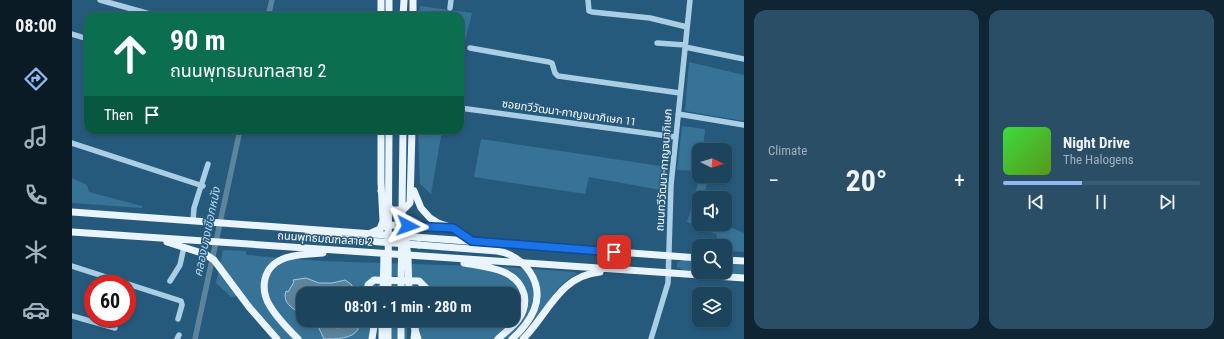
<!DOCTYPE html>
<html lang="en">
<head>
<meta charset="utf-8">
<style>
	body { margin:0; font-family:"Roboto Condensed","Noto Sans Thai",sans-serif; background:#294e66; color:#f1f3f6; height:100vh; display:flex; flex-direction:column; font-size:15px; white-space:nowrap }
	* { box-sizing:border-box; margin:0 }
	p { font-size:13px; color:#a0b0bc }
	.icon { flex:none; width:22px; height:22px; fill:none; stroke:currentColor; stroke-width:2; stroke-linecap:round; stroke-linejoin:round }
	.map { position:relative; flex:1; overflow:hidden }
	.panel { display:flex; flex-direction:column; gap:10px; padding:10px; background:#0f2533; width:480px }
	.panel>* { flex:none }
	.banner { position:absolute; left:12px; top:12px; width:380px; height:122px; border-radius:12px; box-shadow:0 2px 6px #0003,0 0 0 1px #3a5c72; background:#0b6e4f; color:#fff; overflow:hidden }
	.needle { width:26px; rotate:95deg }
	.tools { position:absolute; left:620px; top:143px; display:grid; gap:8px }
	.tools a { display:grid; place-items:center; width:40px; height:40px; border-radius:8px; background:#1c445d; box-shadow:0 2px 6px #0003,0 0 0 1px #3a5c72; font-size:20px }
	.speed { position:absolute; left:12px; top:275px; display:flex; gap:8px; font-size:20px; font-weight:700; text-align:center }
	.speed>* { display:grid; place-content:center; width:52px; height:52px; border-radius:50%; background:#1c445d; box-shadow:0 2px 6px #0003,0 0 0 1px #3a5c72; line-height:1 }
	.speed .limit { border:6px solid #d22; background:#fff; color:#111 }
	.pin { position:absolute; display:grid; place-items:center; width:34px; height:34px; color:#fff; margin:-17px; border-radius:8px; box-shadow:0 2px 6px #0006 }
	.me { position:absolute; width:44px; margin:-22px; rotate:94deg; stroke-linejoin:round; filter:drop-shadow(0 0 3px #0008) }
	.turn { display:flex; align-items:center; gap:14px; height:84px; padding:0 20px; font-size:18px }
	.turn .icon { width:52px; height:52px; stroke-width:2.5 }
	.turn b { display:block; font-size:28px; line-height:34px }
	.then { display:flex; align-items:center; height:38px; padding:0 20px; background:#0003; gap:8px; font-size:15px }
	.big { font-size:30px; font-weight:700; line-height:1.1 }
	.panel .widget { flex:1; display:flex; flex-direction:column; justify-content:center; gap:6px; min-width:0; padding:0 14px; border-radius:12px; background:#294e66 }
	.song { display:flex; align-items:center; gap:12px }
	.cover { width:48px; height:48px; border-radius:6px; background:linear-gradient(135deg,hsl(120 70% 55%),hsl(90 70% 35%)) }
	.played { height:4px; border-radius:2px; background:linear-gradient(90deg,#90b9f0 40%,#3a5c72 40%) }
	.keys { display:flex; justify-content:space-around; direction:ltr }
	.heat { display:flex; justify-content:space-between; align-items:center; font-size:22px; direction:ltr }
	.panel .tiles { flex:1; display:grid; gap:10px; grid-template-columns:repeat(2,1fr) }
	.trip { position:absolute; left:224px; top:287px; width:224px; height:40px; border-radius:12px; background:#1c445d; box-shadow:0 2px 6px #0003,0 0 0 1px #3a5c72; font-weight:700; line-height:40px; text-align:center }
	main { display:flex; flex:1; min-height:0 }
	.tabs { display:flex; flex-direction:column; width:72px; justify-content:space-around; align-items:center; background:#0b1b25; color:#a0b0bc }
	.tabs .icon { width:28px; height:28px }
	.tabs .current { color:#90b9f0 }
	.tabs b { font-size:18px; color:#f1f3f6 }
	.map>svg:first-child { display:block }
</style>
</head>
<body>
<main>
<nav class="tabs">
<b>08:00</b>
<svg class="icon current" aria-label="directions" viewBox="0 0 24 24"><path d="M12 3l9 9-9 9-9-9zM9 14v-3h6M13 9l2 2-2 2"/></svg>
<svg class="icon" aria-label="music" viewBox="0 0 24 24"><path d="M9 18V5l10-2v13"/><circle cx="6" cy="18" r="3"/><circle cx="16" cy="16" r="3"/></svg>
<svg class="icon" aria-label="phone" viewBox="0 0 24 24"><path d="M5 4h4l2 5-3 2q2 4 5 5l2-3 5 2v4C11 20 4 13 5 4z"/></svg>
<svg class="icon" aria-label="climate" viewBox="0 0 24 24"><path d="M12 3v18M4 7l16 10M4 17L20 7"/></svg>
<svg class="icon" aria-label="car" viewBox="0 0 24 24"><path d="M5 17H2v-5l4-1 3-4h7l3 4 3 1v5h-3M9 17h6M6 11h13"/><circle cx="7" cy="17" r="2"/><circle cx="17" cy="17" r="2"/></svg>
</nav>
<div class="map">
<svg width="672" height="339" viewBox="0 0 672 339">
	<rect width="100%" height="100%" fill="#265a7c"/>
	<path fill="#377397" d="M348 6 400 13 388 61V16H347Z
		M617 62 672 75V121L613 111Z
		M610 126 633 129 631 150H627V171L605 170Z
		M346 130H370L359 194 348 184Z
		M409 139 595 167 594 191 517 177 513 194 402 177Z
		M628 176H637L631 198H627V224H651L672 233V252L653 251V246H643L645 235 615 222Z
		M0 178 15 185 17 192 70 206V208L0 203Z
		M151 250 174 251V255L248 261 433 267 502 272 505 274C483 284 474 310 457 326 452 332 443 333 437 339H343L348 320H441V294H356C361 272 318 277 304 276V294H231V320H303V339H209L170 296 159 297 144 283Z
		M612 260 627 261V271L611 270 605 267V262Z
		M653 263 672 265V275L637 272H653Z
		M305 282 345 286 346 294H306Z
		M313 320H335V339H312Z"/>
	<path fill="#5e849b" stroke="#9fcbe5" d="M234 278 247 283H260L273 280 280 285V292L278 294H231V313H229C220 309 210 302 214 291L216 292 222 282 221 280Z
		M393 287 405 289H421L428 294H380L384 289Z
		M243 320H247L250 324 266 328 281 321 285 324 286 329C281 339 264 339 252 339Z"/>
	<g fill="none" stroke-linecap="round" stroke-linejoin="round">
		<path stroke="#5e849b" stroke-width="5.5" d="M196 16 200 0
			M123 339 168 130"/>
		<path stroke="#aacee4" stroke-width="5.5" d="M28 0 85 16
			M516 0 517 11 520 12 578 18 615 27
			M378 8 379 0
			M0 34 16 39
			M585 43 613 45
			M613 47 672 59
			M398 48 477 62 480 63 483 73 486 76 608 93
			M388 108 603 137
			M606 114 672 125
			M0 143 131 186
			M121 221 122 208 136 164
			M0 266 109 301 110 305 106 319
			M98 281 108 265 112 247
			M0 316 43 328
			M105 339 107 335
			M579 339 596 283 599 185 618 0"/>
		<path stroke="#eaf4fc" stroke-width="7" d="M309 16V0
			M317 16V0
			M331 16 332 0
			M341 16V0
			M309 191 314 204 320 210H331L338 203 340 130
			M342 191 349 208 358 218 366 223 381 228 398 240
			M0 212 627 258
			M311 227 319 225 372 228
			M0 232 672 278
			M299 233 308 229 311 221 309 182V130
			M236 234 270 239 347 245
			M95 242 133 254 142 260 177 307 205 339
			M653 260 672 261
			M392 263C413 267 445 268 452 294 454 303 452 312 446 320 441 327 432 333 426 339
			M296 294V285L302 280 347 281 354 288 353 294
			M226 339C216 329 205 318 198 306 193 298 191 288 193 279 199 254 230 254 251 253
			M300 339 303 320
			M310 339V320
			M316 339V320
			M329 339V320
			M342 339 344 320
			M451 339C477 313 487 276 528 272"/>
		<path stroke="#eaf4fc" stroke-width="7" d="M333 234 336 257 337 294
			M347 245 425 251C452 255 473 283 462 310 457 322 449 331 440 339
			M311 294 312 254
			M316 294 317 130
			M329 294 331 130
			M340 320 346 339"/>
	</g>
	<g fill="none" stroke-linecap="round" stroke-linejoin="round">
		<g stroke="#114b97" stroke-width="10">
			<path id="route" d="M336 226 381 228 400 241 542 252"/>
		</g>
		<use href="#route" stroke="#1a73e8" stroke-width="7"/>
	</g>
	<g text-anchor="middle" dominant-baseline="central" stroke-width="3" stroke-linejoin="round" paint-order="stroke">
		<g font-size="11" fill="#fff" stroke="#265a7c">
			<text transform="translate(497 113) rotate(8)">ซอยทวีวัฒนา-กาญจนาภิเษก 11</text>
			<text transform="translate(592 170) rotate(-86)">ถนนทวีวัฒนา-กาญจนาภิเษก</text>
			<text transform="translate(253 239) rotate(4)">ถนนพุทธมณฑลสาย 2</text>
		</g>
		<g font-size="12" font-style="italic" fill="#b5d8ec" stroke="#265a7c">
			<text transform="translate(135 232) rotate(-78)">คลองบางเชือกหนัง</text>
		</g>
	</g>
</svg>
<div class="tools">
<a><svg class="needle" viewBox="-14 -14 28 28"><path d="M0-13l5 13h-10z" fill="#e53935"/><path d="M0 13l5-13h-10z" fill="#a0b0bc"/></svg></a>
<a><svg class="icon" aria-label="sound" viewBox="0 0 24 24"><path d="M4 9h4l5-4v14l-5-4H4zM17 9q2 3 0 6"/></svg></a>
<a><svg class="icon" aria-label="search" viewBox="0 0 24 24"><circle cx="10" cy="10" r="6"/><path d="M15 15l6 6"/></svg></a>
<a><svg class="icon" aria-label="layers" viewBox="0 0 24 24"><path d="M12 4l9 5-9 5-9-5zM3 14l9 5 9-5"/></svg></a>
</div>
<div class="speed"><div class="limit">60</div></div>
<div class="pin" style="left:542px;top:252px;background:#d93025"><svg class="icon" aria-label="arrive" viewBox="0 0 24 24"><path d="M6 21V4h12l-3 4 3 4H6"/></svg></div>
<svg class="me" style="left:336px;top:226px" viewBox="-20 -20 40 40"><path d="M0-17L14 15 0 8-14 15z" fill="#1a73e8" stroke="#fff" stroke-width="4"/></svg>
<div class="trip">08:01 · 1 min · 280 m</div>
<div class="banner">
<div class="turn"><svg class="icon" aria-label="ahead" viewBox="0 0 24 24"><path d="M12 20V5M6 11l6-6 6 6"/></svg><div><b>90 m</b>ถนนพุทธมณฑลสาย 2</div></div>
<div class="then">Then<svg class="icon" aria-label="arrive" viewBox="0 0 24 24"><path d="M6 21V4h12l-3 4 3 4H6"/></svg></div>
</div>
</div>
<section class="panel">
<div class="tiles">
<div class="widget"><p>Climate</p>
<div class="heat"><a>−</a><b class="big">20°</b><a>+</a></div>
</div>
<div class="widget">
<div class="song"><i class="cover"></i><div><b>Night Drive</b><p>The Halogens</p></div></div>
<div class="played"></div>
<div class="keys"><svg class="icon" aria-label="previous" viewBox="0 0 24 24"><path d="M18 5L8 12l10 7zM5 5v14"/></svg><svg class="icon" aria-label="pause" viewBox="0 0 24 24"><path d="M8 5v14M16 5v14"/></svg><svg class="icon" aria-label="next" viewBox="0 0 24 24"><path d="M6 5l10 7-10 7zM19 5v14"/></svg></div>
</div>
</div>
</section>
</main>
</body>
</html>
